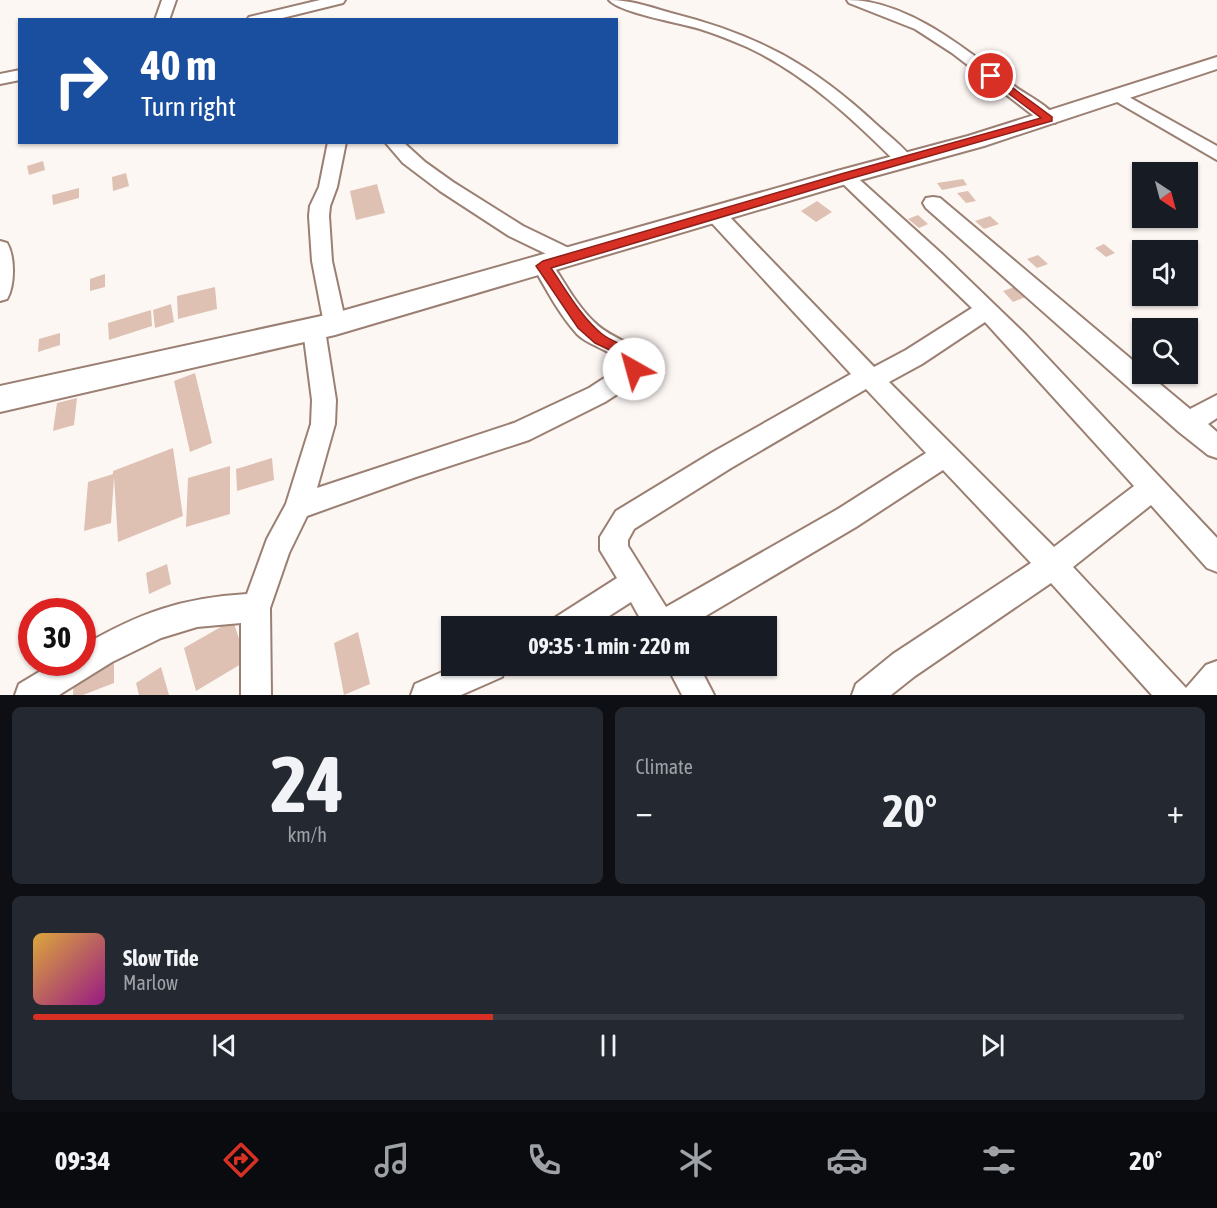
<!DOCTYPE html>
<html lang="en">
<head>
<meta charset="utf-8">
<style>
	body { margin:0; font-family:"Asap Condensed",sans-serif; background:#242831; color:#f1f3f6; height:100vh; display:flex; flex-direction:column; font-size:22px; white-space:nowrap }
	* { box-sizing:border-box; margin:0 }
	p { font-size:20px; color:#9ea1a6 }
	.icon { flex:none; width:33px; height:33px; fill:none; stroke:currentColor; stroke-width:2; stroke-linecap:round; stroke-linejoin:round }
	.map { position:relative; height:695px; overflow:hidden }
	.side { display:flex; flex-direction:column; gap:12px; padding:12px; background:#0d0f14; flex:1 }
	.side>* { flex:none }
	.hud { position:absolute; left:18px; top:18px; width:600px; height:126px; border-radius:0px; box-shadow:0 2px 4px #0004; background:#1a4fa0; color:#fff; overflow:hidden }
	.needle { width:39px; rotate:144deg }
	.buttons { position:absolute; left:1132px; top:162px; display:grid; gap:12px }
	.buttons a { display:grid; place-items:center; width:66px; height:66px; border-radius:0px; background:#171b24; box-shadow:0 2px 4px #0004; font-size:30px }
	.speed { position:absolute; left:18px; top:598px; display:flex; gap:12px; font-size:30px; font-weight:700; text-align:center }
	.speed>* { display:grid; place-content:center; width:78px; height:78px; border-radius:50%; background:#171b24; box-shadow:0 2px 4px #0004; line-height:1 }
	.speed .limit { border:9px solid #d22; background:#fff; color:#111 }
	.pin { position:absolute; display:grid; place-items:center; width:51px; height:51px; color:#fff; margin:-26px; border:3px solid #fff; border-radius:50%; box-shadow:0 2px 6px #0007 }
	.me { position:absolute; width:66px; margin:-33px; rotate:322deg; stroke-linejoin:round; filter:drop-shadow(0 0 4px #0008) }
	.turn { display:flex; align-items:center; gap:21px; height:126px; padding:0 24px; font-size:27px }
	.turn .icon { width:78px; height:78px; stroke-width:2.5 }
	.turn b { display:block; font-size:42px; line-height:51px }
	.big { font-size:45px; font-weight:700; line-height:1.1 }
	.side .tile { flex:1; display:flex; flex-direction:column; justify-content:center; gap:9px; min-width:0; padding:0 21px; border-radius:9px; background:#242831 }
	.side .dial { align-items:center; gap:0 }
	.dial b { font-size:78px; line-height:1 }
	.song { display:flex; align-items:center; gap:18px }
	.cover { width:72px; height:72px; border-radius:9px; background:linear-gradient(135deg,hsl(40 70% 55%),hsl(310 70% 35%)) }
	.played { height:6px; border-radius:3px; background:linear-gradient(90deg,#d93025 40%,#363941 40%) }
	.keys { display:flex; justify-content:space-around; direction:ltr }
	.heat { display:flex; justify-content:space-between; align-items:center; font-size:33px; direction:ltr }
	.side .tiles { flex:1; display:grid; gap:12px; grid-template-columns:1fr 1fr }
	.tile:last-child { grid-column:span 2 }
	.trip { position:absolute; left:441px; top:616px; width:336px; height:60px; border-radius:0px; background:#171b24; box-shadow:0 2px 4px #0004; font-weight:700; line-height:60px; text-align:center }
	.dock { display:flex; height:96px; justify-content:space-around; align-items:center; background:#090b0e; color:#9ea1a6 }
	.dock .icon { width:42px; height:42px }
	.dock .selected { color:#d93025 }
	.dock b { font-size:27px; color:#f1f3f6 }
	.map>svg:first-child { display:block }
</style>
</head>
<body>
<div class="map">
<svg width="1217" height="695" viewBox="0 0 1217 695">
	<rect width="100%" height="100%" fill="#fdf7f4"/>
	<path fill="#dec1b2" d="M43 161 45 170 29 175 27 166Z
		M126 173 129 186 113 191 112 177Z
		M963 179 967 185 942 190 937 183Z
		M377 184 385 213 356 220 350 191Z
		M79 188V198L53 205 52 195Z
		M968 191 976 201 966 203 957 193Z
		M817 201 832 212 816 222 801 211Z
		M918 215 928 224 919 228 908 219Z
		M990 216 999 224 984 229 975 221Z
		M1104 244 1115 253 1106 257 1095 248Z
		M1038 255 1048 264 1037 268 1027 259Z
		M105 274V287L90 291V279Z
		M1020 285 1031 295 1013 302 1003 291Z
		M215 287 217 309 178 319 177 296Z
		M171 304 174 322 155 328 153 310Z
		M151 310 152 326 109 340 108 323Z
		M60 333V345L38 352 39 339Z
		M195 373 212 443 190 452 174 381Z
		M77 398 74 425 53 431 57 403Z
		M173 448 183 516 118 542 114 477 111 523 84 531 88 482 113 474V471Z
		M272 458 274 480 237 491 236 469Z
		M230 466V514L186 527 188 478Z
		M167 564 171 584 149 594 146 573Z
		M233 620 246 661 196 691 184 648Z
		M358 632 370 684 344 695 334 643Z
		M114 655V683L83 695H73L74 670Z
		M161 667 169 695H139L136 683Z"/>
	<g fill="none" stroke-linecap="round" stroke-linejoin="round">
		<g stroke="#9a7f72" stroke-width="4">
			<path id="minor" d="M162 0H176L169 20H155Z
				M320 0H345L343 3 274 20H247L249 17Z
				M609 0C631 0 650 7 671 13 758 35 811 64 877 125 889 136 904 147 913 160L910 164H898C853 119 805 74 747 47 731 40 716 34 700 29 681 23 620 13 609 0Z
				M847 0C909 0 969 52 1017 88 1030 97 1049 106 1057 119L1055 123H1043L952 53 915 29 849 3Z
				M20 70V80L0 84V74Z
				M1118 91 1217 146V160L1112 99 1110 96Z
				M328 142H346L337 187 330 206 329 216 332 261 346 324 343 330 335 333 327 330 324 324 312 261 309 216 310 206 319 187Z
				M385 142H403L425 162 453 182 523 226 577 252 580 257 577 262 570 264 563 262 509 236 440 191 403 163Z
				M845 170 851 172 942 254 1026 335 1217 538V572L1207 568 1151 505 1073 567 1186 688 1206 665 1217 661V695H1152L1051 583 915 676 891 695H852L856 684 893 654 1031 563 943 470 856 527 687 627H645L631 602 592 627H551L556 617 617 578 600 550V537L616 511 713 452 851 374 709 220 706 215 709 210 716 208 723 210 874 367 906 350 972 308 839 180 836 176 839 172ZM985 322 1134 486 1054 547 889 382 922 364ZM866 389 926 453 838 509 666 607 628 546V540L634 529 731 468Z
				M933 197 940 198 1143 369V374H1148L1190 409 1217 395V418L1208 424 1217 432V458L1208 455 1179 432 926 208 923 203 926 198Z
				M0 241 7 243C15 256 15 285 7 299L0 301Z
				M543 258 550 261C564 281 576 305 594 322 614 342 635 338 646 367L639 380 605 402 529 440 416 477 307 516 289 553 270 608 271 695H241V623L197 627 161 638 112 662 59 695H15L19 684 54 663H82V646C140 613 180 598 247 594L267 539 286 504 311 424 312 400 303 330 306 324 314 321 322 324 325 330 336 400 335 424 317 488 514 423 589 388 623 366C615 350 590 347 577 334 559 314 546 289 533 266L536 261Z
				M456 666H506L502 677 461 695H411L415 684Z
				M667 666H699L714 695H682Z"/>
		</g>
		<g stroke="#9a7f72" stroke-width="4">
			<path id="tertiary" d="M1217 57V69L984 146 853 182 335 335 0 412V386L335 313 837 171 968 136Z"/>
		</g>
		<use href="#minor" fill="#fff" fill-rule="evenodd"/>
		<use href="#tertiary" fill="#fff" fill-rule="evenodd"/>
	</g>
	<path fill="#d93025" stroke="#8d1f18" stroke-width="1.5" d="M988 74H994L1052 117V121L849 179 551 268C566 290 581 317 602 334 620 348 635 342 641 369L639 373H629L625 360 616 353 595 343 578 328 536 266 543 261 841 174 1041 118 988 78Z"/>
</svg>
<div class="buttons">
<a><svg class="needle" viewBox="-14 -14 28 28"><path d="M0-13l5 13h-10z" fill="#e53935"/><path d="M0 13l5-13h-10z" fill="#9ea1a6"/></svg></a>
<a><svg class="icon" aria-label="sound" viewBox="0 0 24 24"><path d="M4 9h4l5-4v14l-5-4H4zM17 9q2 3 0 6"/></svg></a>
<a><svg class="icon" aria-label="search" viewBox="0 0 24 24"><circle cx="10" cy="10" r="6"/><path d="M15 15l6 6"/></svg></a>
</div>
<div class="speed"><div class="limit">30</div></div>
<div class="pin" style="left:991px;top:76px;background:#d93025"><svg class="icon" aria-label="arrive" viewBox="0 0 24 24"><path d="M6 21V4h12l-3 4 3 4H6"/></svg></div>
<svg class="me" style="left:634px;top:369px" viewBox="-20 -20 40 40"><circle r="19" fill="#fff"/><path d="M0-13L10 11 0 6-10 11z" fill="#d93025"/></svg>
<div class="trip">09:35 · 1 min · 220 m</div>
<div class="hud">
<div class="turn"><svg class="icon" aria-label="right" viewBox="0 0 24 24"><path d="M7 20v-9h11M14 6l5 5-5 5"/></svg><div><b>40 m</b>Turn right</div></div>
</div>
</div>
<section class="side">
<div class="tiles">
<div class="tile dial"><b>24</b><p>km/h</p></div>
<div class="tile"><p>Climate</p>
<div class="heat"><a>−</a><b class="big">20°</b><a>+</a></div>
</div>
<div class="tile">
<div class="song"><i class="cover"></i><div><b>Slow Tide</b><p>Marlow</p></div></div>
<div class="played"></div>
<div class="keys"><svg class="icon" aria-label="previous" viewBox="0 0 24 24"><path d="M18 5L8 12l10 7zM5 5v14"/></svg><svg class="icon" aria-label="pause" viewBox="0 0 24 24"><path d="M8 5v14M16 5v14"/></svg><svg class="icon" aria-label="next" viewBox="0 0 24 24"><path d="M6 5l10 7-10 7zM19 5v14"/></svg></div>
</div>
</div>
</section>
<nav class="dock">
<b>09:34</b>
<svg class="icon selected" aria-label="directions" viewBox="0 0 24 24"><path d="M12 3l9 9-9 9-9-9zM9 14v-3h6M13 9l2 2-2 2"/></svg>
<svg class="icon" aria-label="music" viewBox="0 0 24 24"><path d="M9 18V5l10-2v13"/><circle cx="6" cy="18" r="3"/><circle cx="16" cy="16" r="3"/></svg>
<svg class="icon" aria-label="phone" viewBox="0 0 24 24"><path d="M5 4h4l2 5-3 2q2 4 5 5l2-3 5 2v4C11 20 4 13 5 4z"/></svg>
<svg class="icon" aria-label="climate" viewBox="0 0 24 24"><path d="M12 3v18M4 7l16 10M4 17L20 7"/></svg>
<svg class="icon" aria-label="car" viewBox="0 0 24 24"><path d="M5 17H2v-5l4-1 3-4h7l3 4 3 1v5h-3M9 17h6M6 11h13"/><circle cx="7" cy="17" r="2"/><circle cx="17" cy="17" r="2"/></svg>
<svg class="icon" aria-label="filters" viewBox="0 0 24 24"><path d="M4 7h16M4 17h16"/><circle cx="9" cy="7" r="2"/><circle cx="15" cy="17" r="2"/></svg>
<b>20°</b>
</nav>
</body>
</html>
